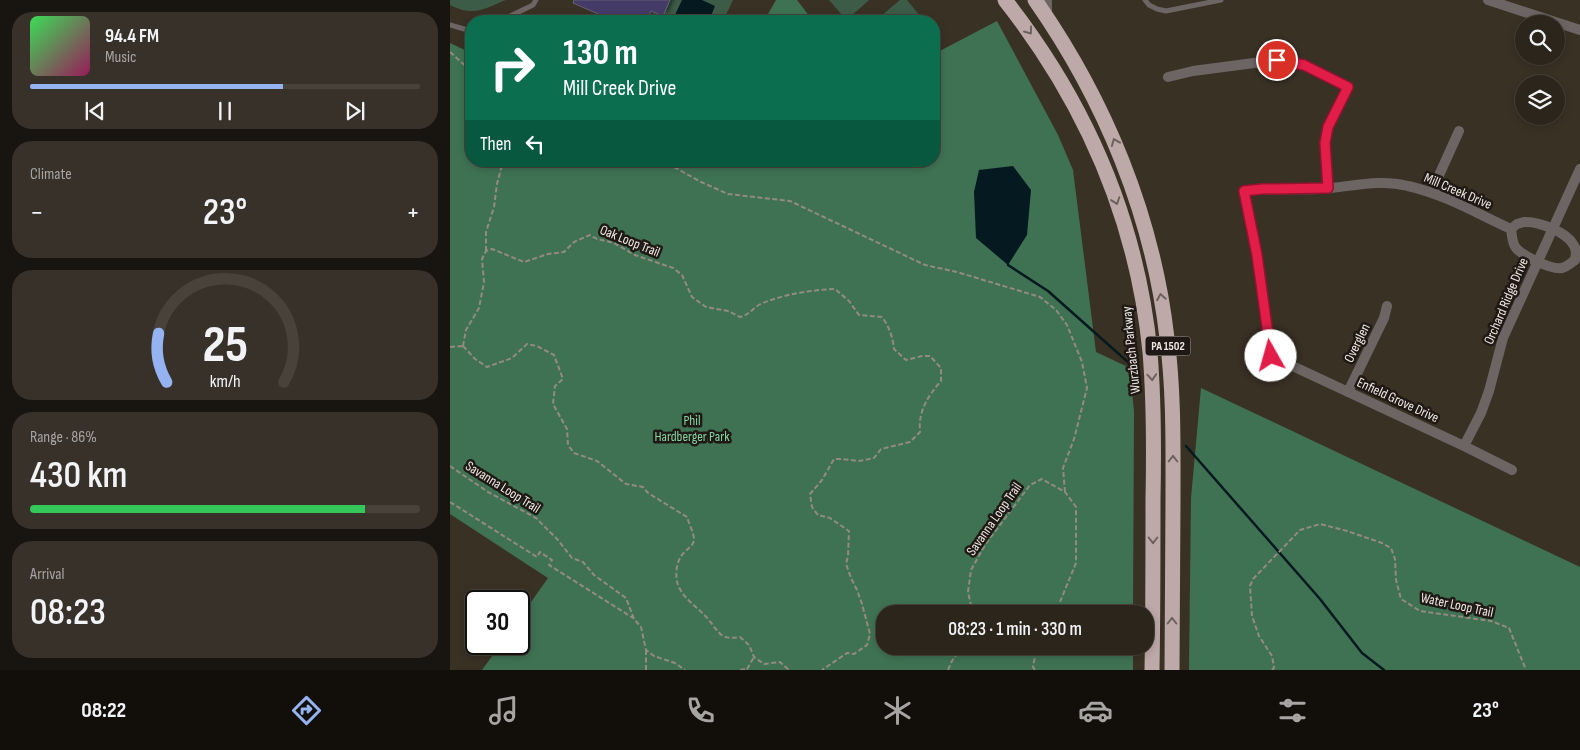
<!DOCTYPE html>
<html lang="en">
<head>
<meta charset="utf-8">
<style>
	body { margin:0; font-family:"Sofia Sans Condensed",sans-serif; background:#383129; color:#f1f3f6; height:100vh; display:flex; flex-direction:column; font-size:19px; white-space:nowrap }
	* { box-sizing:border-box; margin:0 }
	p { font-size:16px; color:#a6a5a3 }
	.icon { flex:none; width:28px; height:28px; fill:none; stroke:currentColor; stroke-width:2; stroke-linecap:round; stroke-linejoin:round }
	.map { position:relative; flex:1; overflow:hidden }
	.details { display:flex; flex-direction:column; gap:12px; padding:12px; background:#18140f; width:450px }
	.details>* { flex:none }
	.hud { position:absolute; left:15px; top:15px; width:475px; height:152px; border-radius:20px; box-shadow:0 2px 8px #0003,0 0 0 1px #48423b; background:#0b6e4f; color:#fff; overflow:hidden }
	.fabs { position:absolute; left:1065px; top:15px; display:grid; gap:10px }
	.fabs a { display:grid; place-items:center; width:50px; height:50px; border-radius:50%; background:#2c251c; box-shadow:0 2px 8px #0003,0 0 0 1px #48423b; font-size:25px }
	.speed { position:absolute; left:15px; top:590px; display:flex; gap:10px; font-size:25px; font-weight:700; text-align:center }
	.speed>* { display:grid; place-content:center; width:65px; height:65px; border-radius:50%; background:#2c251c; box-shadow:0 2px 8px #0003,0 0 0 1px #48423b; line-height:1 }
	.speed .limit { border:2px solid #111; border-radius:8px; background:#fff; color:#111 }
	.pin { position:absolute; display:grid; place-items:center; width:42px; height:42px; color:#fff; margin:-21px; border:2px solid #fff; border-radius:50%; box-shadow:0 1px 5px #0007 }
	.me { position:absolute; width:55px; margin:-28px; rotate:353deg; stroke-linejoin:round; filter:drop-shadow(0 0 4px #0008) }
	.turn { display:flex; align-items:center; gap:18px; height:105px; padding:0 15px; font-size:22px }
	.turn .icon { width:65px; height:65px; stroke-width:2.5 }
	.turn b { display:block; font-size:35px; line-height:42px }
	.then { display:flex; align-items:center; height:48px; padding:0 15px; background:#0003; gap:10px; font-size:19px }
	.big { font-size:38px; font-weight:600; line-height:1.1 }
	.details .widget { flex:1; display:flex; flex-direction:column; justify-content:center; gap:8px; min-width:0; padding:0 18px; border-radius:20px; background:#383129 }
	.details .dial { align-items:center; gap:0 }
	.dial svg { height:130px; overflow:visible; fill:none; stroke:#48423b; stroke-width:7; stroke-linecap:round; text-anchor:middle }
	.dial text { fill:#f1f3f6; stroke:none }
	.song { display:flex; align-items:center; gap:15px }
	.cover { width:60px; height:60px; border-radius:8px; background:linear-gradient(135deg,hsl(130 70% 55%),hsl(330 70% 35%)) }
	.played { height:5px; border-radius:2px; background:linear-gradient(90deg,#95b2f1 65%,#48423b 65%) }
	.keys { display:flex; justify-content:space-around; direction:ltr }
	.heat { display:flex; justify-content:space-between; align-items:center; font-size:28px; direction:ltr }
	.charge { height:8px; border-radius:4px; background:linear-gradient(90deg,#34c759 86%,#48423b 0) }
	.trip { position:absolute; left:426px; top:605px; width:278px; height:50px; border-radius:20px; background:#2c251c; box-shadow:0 2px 8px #0003,0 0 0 1px #48423b; font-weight:600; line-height:50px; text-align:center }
	.tabs { display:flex; height:80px; justify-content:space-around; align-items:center; background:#120f0b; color:#a6a5a3 }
	.tabs .icon { width:35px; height:35px }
	.tabs .active { color:#95b2f1 }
	.tabs b { font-size:22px; color:#f1f3f6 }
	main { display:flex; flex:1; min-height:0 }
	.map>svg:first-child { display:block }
</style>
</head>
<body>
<main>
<section class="details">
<div class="widget">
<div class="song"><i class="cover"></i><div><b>94.4 FM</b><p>Music</p></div></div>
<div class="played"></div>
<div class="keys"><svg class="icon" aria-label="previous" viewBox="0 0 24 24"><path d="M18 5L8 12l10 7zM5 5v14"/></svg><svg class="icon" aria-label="pause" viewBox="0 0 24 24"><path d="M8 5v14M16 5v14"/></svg><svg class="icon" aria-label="next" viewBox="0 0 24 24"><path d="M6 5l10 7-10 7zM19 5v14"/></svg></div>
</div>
<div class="widget"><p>Climate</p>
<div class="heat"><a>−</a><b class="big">23°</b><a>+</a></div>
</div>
<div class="widget dial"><svg viewBox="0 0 100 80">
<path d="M14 69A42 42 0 1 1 86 69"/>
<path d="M14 69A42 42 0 0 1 9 39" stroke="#95b2f1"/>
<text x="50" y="56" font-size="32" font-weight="700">25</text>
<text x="50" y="72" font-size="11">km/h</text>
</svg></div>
<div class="widget"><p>Range · 86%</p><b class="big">430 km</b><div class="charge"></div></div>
<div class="widget"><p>Arrival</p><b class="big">08:23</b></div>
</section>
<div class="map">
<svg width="1130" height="670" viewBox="0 0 1130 670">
	<defs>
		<filter id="shadow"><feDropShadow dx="4" dy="-4" stdDeviation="2.5" flood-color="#0009"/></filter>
	</defs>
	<rect width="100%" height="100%" fill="#3a3125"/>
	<path fill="#3d5c48" d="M0 0H56C33 9 24 17 0 5Z
		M220 0H283L273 21H211L199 15 201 12 213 16Z
		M379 0H419L400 17 393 16Z
		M450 0H457L474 21H425Z"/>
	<path fill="#3f7253" d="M326 0H347L363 21H314Z
		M547 21 608 135 623 170 646 352 680 368 684 412 683 614H435V646H683V670H32L51 644H69V619L98 578 0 514V43L21 53V161H484V54Z
		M751 388 1130 567V670H739L741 498Z"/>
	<path fill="#051920" d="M232 0H252L265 6 259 21H239L225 15Z
		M563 166 581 190 577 235 558 265 526 238 524 192 529 170Z"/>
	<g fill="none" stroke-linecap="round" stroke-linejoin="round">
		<path stroke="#051920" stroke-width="2.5" d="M558 265 598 291 679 363
			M736 446 870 599 912 653 934 670"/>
	</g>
	<path fill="#453b68" stroke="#646170" filter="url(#shadow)" d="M124 0H220L213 16 201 11 196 21H164L123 3Z"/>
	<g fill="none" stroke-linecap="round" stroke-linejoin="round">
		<path stroke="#938b81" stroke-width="2" stroke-dasharray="5 2.5" stroke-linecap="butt" d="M0 52 21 71
			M165 161 176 163 208 162 224 167 251 182 278 194 340 201 475 265 507 272 590 297 606 310 617 325 632 362 637 388 624 439 613 468 615 492
			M36 251V232L44 207 47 184 53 161
			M13 346 16 330 29 308 34 282 32 259 36 251 42 249 74 262 98 254 114 252 124 242 140 235 147 239 164 243 185 255 223 268 232 275 242 297 256 307 278 311 290 317C300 315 304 306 313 303 335 294 361 290 385 289L399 301 409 315 432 317C439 326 443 338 444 349L456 360 472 356H480L491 368V381C478 396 468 411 470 432L460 442 431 449 424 458 409 461 392 459H384L372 480 360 494 362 507 368 515 380 518 399 531 398 556 396 564 401 578 407 590 412 604 420 634 417 645 404 654 397 653 372 670
			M13 346 25 359 37 367 62 358 77 344 87 346 104 355 113 379 105 386 103 404 117 429 118 445 124 453 147 461 176 484 193 487 198 493 237 517C239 524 244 533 244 540 243 547 235 550 232 555 226 562 225 577 228 585 234 600 249 608 259 620 270 634 271 640 290 637L299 645 304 657 314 664 330 662 339 670
			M0 347 13 346
			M0 466 38 492 86 518 108 540 122 558 133 562 144 575 176 598 184 619 191 627 196 650 204 656 225 663 235 670
			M0 502 87 557 90 552 102 560 99 565 183 618
			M523 614 518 592 521 570 535 545 580 485 592 479 615 492 626 507V563L605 614
			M196 650V670
			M297 669 304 657
			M290 670 297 669V670
			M498 670 502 661 512 646
			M585 670 583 667 587 646
			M822 670 824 668 822 656 809 636 802 616 800 586 803 579 850 530 870 524 897 531 932 543 941 548 945 559 946 580 951 599 970 611 1041 621 1059 628 1076 670"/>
		<path stroke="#6d6564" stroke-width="5" d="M695 0 699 5 707 9 716 11 771 0
			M50 21 83 5 86 0
			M0 25 21 31"/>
		<path stroke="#6d6564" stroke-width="10" d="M597 0V17
			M1038 0 1130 30
			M718 77 743 71 827 60 854 65 898 87 878 127 875 143 878 189
			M981 193 1009 131
			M1074 222C1088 221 1116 232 1123 244 1127 250 1126 254 1125 260 1121 263 1117 267 1112 268 1101 270 1073 256 1066 248 1062 243 1062 236 1061 229L1067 224Z
			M1061 229C1028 214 994 194 958 186 926 178 899 188 867 189 842 190 818 188 794 191L807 255 821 356 1014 446 1062 470
			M898 392 934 318 937 306
			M1014 446 1031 413 1039 391 1053 338 1130 169"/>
		<path stroke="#bda9a7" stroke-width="15" d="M555 0C636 103 687 221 700 352 704 401 704 450 703 500 703 556 703 613 702 670
			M585 0C655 100 703 216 717 338 724 392 723 446 723 500 723 557 722 613 722 670"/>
	</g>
	<defs><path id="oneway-chevron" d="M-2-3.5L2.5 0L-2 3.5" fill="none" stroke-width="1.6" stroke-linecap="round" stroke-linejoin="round" transform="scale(1.25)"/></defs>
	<g stroke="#6e615e">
		<use href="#oneway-chevron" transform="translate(579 31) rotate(54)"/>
		<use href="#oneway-chevron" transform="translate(665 142) rotate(-112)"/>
		<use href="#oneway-chevron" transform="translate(666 201) rotate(71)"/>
		<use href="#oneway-chevron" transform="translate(711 297) rotate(-100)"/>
		<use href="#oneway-chevron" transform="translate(702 377) rotate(86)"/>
		<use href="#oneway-chevron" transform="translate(723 459) rotate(-90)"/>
		<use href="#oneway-chevron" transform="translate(703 540) rotate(90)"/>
		<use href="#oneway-chevron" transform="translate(722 621) rotate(-90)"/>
	</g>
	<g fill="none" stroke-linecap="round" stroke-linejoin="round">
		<g stroke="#92132f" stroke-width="12">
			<path id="route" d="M821 356 807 255 794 191 812 189 878 188 875 143 878 127 898 87 854 65 827 60"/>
		</g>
		<use href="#route" stroke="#e11d48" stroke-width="9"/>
	</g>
	<g text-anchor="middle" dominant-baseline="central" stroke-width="5" stroke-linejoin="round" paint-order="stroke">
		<rect fill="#1e1914" stroke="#b0aaa4" stroke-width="1" x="695.5" y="336.5" width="45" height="19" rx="4"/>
		<g font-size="12" font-weight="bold" fill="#efe8e1">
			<text x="718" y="346">PA 1502</text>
		</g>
		<g font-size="14" fill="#efe8e1" stroke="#1e1914">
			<text transform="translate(1008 191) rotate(23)">Mill Creek Drive</text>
			<text transform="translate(180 241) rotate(22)">Oak Loop Trail</text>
			<text transform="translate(1056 301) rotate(-67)">Orchard Ridge Drive</text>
			<text transform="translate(907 343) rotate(-64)">Overglen</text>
			<text transform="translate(681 350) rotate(-96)">Wurzbach Parkway</text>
			<text transform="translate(948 400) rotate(25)">Enfield Grove Drive</text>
			<text transform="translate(53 487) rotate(32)">Savanna Loop Trail</text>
			<text transform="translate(544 519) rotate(-55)">Savanna Loop Trail</text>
			<text transform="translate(1007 605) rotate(12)">Water Loop Trail</text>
		</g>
		<g font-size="14" fill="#86d5a4" stroke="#1e1914">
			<text x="242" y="420">Phil<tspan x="242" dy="16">Hardberger Park</tspan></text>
		</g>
	</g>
</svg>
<div class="fabs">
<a><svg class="icon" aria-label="search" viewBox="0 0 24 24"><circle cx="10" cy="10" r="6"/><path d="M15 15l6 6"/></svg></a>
<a><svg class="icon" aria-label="layers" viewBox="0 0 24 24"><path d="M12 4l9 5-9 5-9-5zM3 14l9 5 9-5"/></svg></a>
</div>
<div class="speed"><div class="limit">30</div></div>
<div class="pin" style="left:827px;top:60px;background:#d93025"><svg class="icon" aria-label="arrive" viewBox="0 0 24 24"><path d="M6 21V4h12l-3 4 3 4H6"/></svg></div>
<svg class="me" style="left:821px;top:356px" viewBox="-20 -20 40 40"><circle r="19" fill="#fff"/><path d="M0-13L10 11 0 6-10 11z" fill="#e11d48"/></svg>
<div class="trip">08:23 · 1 min · 330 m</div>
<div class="hud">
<div class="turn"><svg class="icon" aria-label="right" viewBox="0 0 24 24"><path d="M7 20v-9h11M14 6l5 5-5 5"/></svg><div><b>130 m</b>Mill Creek Drive</div></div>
<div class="then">Then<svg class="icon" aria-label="left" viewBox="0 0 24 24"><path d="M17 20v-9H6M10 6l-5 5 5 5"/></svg></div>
</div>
</div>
</main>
<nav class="tabs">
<b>08:22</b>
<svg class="icon active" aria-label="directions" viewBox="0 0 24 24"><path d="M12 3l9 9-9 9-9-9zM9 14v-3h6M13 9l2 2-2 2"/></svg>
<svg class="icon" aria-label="music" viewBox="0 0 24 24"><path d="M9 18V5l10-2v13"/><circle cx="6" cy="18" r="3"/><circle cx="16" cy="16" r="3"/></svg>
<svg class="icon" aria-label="phone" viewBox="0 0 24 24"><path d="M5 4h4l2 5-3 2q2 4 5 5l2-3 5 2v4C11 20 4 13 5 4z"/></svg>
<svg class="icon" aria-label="climate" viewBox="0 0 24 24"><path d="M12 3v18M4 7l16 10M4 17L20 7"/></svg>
<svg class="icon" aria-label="car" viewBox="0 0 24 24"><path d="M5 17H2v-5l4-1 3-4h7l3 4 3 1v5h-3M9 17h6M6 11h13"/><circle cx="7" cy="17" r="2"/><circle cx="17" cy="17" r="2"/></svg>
<svg class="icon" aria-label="filters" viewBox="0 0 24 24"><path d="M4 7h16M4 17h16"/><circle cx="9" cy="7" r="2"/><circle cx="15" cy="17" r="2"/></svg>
<b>23°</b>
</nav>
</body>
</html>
